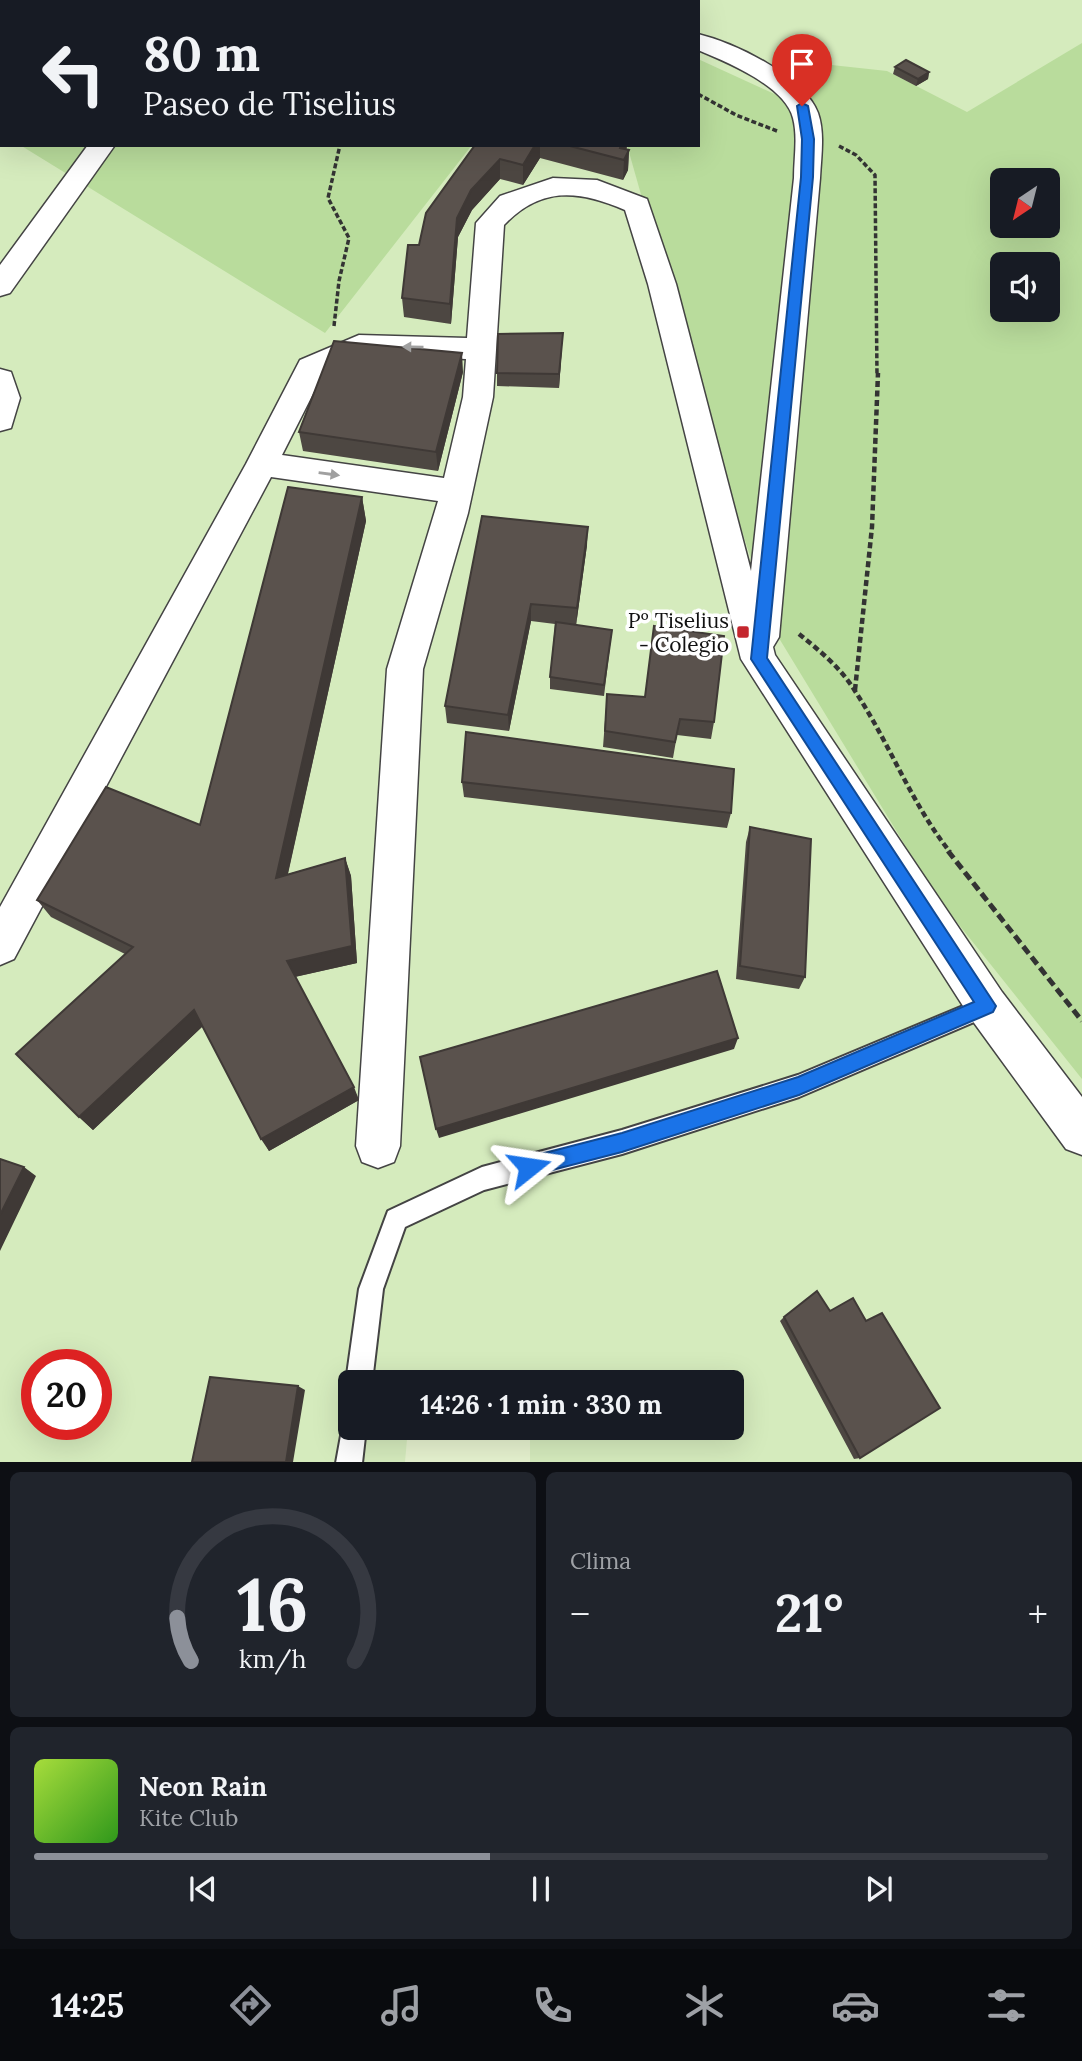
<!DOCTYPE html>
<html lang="es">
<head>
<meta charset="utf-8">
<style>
	body { margin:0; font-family:Lora,serif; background:#20242c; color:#f1f3f6; height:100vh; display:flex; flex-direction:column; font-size:26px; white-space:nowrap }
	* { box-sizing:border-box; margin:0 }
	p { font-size:23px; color:#9ea1a6 }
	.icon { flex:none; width:38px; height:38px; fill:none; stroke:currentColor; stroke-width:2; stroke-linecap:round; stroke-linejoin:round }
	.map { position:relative; height:1462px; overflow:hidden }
	.side { display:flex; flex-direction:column; gap:10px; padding:10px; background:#0d0f14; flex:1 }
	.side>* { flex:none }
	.top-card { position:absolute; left:0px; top:0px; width:700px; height:147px; box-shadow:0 7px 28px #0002; background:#171b24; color:#f1f3f6; overflow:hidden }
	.needle { width:46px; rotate:215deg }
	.fabs { position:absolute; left:990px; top:168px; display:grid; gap:14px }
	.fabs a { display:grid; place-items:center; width:70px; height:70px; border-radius:10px; background:#171b24; box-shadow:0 7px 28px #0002; font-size:35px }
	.speed { position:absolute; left:21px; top:1349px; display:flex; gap:14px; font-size:35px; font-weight:700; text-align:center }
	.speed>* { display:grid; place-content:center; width:91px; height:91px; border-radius:50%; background:#171b24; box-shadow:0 7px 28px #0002; line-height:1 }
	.speed .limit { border:10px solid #d22; background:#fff; color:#111 }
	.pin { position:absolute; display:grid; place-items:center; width:60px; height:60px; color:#fff; margin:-72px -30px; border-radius:50% 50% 50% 0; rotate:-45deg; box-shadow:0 0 7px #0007 }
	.pin .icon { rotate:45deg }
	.me { position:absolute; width:77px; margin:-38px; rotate:75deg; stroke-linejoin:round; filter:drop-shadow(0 0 5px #0008) }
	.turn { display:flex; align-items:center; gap:24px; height:147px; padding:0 28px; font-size:32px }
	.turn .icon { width:91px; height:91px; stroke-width:2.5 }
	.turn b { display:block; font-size:49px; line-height:60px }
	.big { font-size:52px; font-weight:700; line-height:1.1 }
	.side .tile { flex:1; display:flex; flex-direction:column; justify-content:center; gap:10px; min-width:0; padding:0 24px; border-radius:10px; background:#20242c }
	.side .dial { align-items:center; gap:0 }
	.dial svg { height:182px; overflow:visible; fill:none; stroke:#363941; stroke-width:7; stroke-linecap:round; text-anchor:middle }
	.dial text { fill:#f1f3f6; stroke:none }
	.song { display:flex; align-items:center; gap:21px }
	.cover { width:84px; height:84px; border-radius:10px; background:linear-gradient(135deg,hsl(80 70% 55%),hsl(110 70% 35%)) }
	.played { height:7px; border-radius:4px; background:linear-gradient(90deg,#8c9099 45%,#363941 45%) }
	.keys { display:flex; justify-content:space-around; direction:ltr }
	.heat { display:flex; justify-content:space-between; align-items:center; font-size:38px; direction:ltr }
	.side .tiles { flex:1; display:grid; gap:10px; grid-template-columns:1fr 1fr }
	.tile:last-child { grid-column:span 2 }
	.trip { position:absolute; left:338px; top:1370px; width:406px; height:70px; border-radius:10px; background:#171b24; box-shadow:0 7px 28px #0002; font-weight:700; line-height:70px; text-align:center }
	.dock { display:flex; height:112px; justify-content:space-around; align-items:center; background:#090b0e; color:#9ea1a6 }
	.dock .icon { width:49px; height:49px }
	.dock .current { color:#8c9099 }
	.dock b { font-size:32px; color:#f1f3f6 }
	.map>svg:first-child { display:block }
</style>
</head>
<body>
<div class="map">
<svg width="1082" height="1463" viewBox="0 0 1082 1463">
	<rect width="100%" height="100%" fill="#fffdf5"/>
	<path fill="#d5ebbd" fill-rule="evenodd" d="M0 0H1082V1462L0 1463ZM2 2H698V145H2ZM1003 180H1048V226H1003ZM1003 264H1048V310H1003ZM37 1365H96V1424H37ZM350 1382H732V1428H350Z"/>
	<path fill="#b9dc9c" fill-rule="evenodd" d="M22 0H530L536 2H18Z
		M1082 43V1079L936 896 774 630 696 389 627 145H698V59L781 97 804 62 887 71 967 112ZM1003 180H1048V226H1003ZM1003 264H1048V310H1003Z
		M20 145H472L325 333Z"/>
	<path fill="#e6f2cf" d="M408 1428H530V1462H405Z"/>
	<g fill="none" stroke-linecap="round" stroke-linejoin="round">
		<g stroke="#444" stroke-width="4">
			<path id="service" d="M987 996 995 999 998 1006 995 1013 799 1097 622 1154 484 1190 405 1227 383 1289 372 1382H350V1391L346 1382 359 1289 388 1211 482 1167 622 1130 798 1075Z
				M350 1416V1428H366L362 1463H336L344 1419Z"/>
		</g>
		<g stroke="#444" stroke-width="3">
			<path id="minor" d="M236 0H263L235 2Z
				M571 0H599L600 2H572Z
				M698 34C735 43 804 76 818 113 825 133 821 157 820 178L779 637 773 647 775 655 1002 992 1082 1097V1155L1066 1149 972 1020 741 659 648 284 625 210C579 190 541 186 504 225L493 397 468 513 423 669 400 1146 394 1162 378 1168 362 1162 356 1146 387 669 438 501 271 477 14 959 0 965V907L246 464 300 360 359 335 467 338 476 223 500 196 553 178 597 180 647 199 676 284 751 571 794 178C794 158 798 137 793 118 785 86 727 62 698 50ZM363 355 466 359 463 397 444 478 282 455 323 374Z
				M88 145H115L10 293 0 296V265Z
				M0 369 11 372 20 398 11 428 0 431Z"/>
		</g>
		<path stroke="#333" stroke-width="3.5" stroke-dasharray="5 2.5" stroke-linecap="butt" d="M399 0 422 2
			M453 2 456 0
			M698 94 736 115 777 131
			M839 146 856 155 875 175 877 375
			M334 326 339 281 349 238 328 198 340 145"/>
		<path stroke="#333" stroke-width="4.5" stroke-dasharray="6 3.5" stroke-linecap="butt" d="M799 634C820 651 841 668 855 691 890 744 911 803 950 852
			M855 690 872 527 878 373"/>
		<path stroke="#333" stroke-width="5" stroke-dasharray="9 4.5" stroke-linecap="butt" d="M948 851 1082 1021"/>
		<use href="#service" fill="#fff" fill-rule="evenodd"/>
		<use href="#minor" fill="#fff" fill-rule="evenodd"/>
		<g stroke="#c4262e" stroke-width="5">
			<path id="rail" d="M0 2 4 0"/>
		</g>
		<use href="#rail" stroke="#fff" stroke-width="3.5" stroke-dasharray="11" stroke-linecap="butt"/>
	</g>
	<path fill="#4d4742" d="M895 67 929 72 928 79 916 86 893 74Z
		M475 145H627L626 149 629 150 628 170 623 180 540 158 523 185 500 179 472 210 458 237 451 324 404 317 402 298 419 245Z
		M562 346 559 388 497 386V373Z
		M463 372 438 471 303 451 299 432Z
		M362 497 366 521 288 874 345 858 351 876 357 963 295 977 359 1100 269 1151 203 1026 93 1130 79 1117 125 954 51 917 37 900 200 825Z
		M482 516 587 545 576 625 612 630 604 696 550 689V677L555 624 531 621 509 731 447 723 445 706Z
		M607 694 714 722 711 739 677 735 673 758 603 747Z
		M462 782 731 813 727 828 464 797Z
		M750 827 805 977 799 989 736 979 746 842Z
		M784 1317 860 1458 854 1459 780 1321Z"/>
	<path fill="#3f3936" d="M929 72 928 79 916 86 918 79Z
		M535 145H540V158L523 185V165Z
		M620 145H627L626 155 623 160Z
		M629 150 628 170 623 180 624 160Z
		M500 159V179L472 210 458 237 451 324 450 304 457 218 471 190Z
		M563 333 562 346 559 388V374Z
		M462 353 463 372 438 471 436 452Z
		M362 497 366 521 283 895 276 878Z
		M588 527 587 545 576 626 577 608Z
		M531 604V621L509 731 508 715Z
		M345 858 351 876 357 963 294 977 287 961Z
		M194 1010 204 1025 93 1130 79 1117Z
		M738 1038 734 1049 439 1138 436 1129Z
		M354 1087 359 1100 269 1151 261 1139Z
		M24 1167 36 1176 0 1251V1215Z
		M298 1386 305 1390 293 1462H286Z"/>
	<path fill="#5a524d" stroke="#3f3936" stroke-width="2" d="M906 60 929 72 918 79 895 67Z
		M475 145H535L523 165 500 159 471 190 457 218 450 304 402 298 408 245H419L426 213Z
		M566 145H621L620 148 629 150 624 160Z
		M563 333 559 374 497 373 498 334Z
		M334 341 462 353 436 452 299 432Z
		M288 487 362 497 276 878 345 858 352 946 287 961 354 1087 261 1139 194 1010 79 1117 16 1054 133 947 37 900 106 787 200 825Z
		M482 516 588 527 577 608 531 604 508 715 445 706Z
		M556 622 612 630 604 685 550 677Z
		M654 626 724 636 714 722 680 719 675 742 605 731 607 694 645 697Z
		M466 732 734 769 731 813 462 782Z
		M750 827 811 839 805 977 740 966Z
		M717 971 738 1038 436 1129 420 1057Z
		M0 1159 24 1167 0 1215Z
		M817 1291 830 1311 853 1298 866 1321 882 1313 940 1408 860 1458 784 1317Z
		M210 1377 298 1386 286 1462H192Z"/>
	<defs><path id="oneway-solid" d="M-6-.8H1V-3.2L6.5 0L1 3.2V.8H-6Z" transform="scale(1.75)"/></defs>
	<g fill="#a0a0a0">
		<use href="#oneway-solid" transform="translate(413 347) rotate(-179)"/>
		<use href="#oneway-solid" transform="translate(329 474) rotate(8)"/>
	</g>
	<path fill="#1a73e8" stroke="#114b97" stroke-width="2" d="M802 103 808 106 814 139 813 177 767 658 996 1006 993 1012 799 1095 622 1152 529 1176 522 1174 519 1167 522 1160 529 1157 622 1133 798 1077 974 1002 751 659 801 177 802 139 797 106Z"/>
	<rect fill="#c4262e" stroke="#fff" stroke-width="2.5" x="736" y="625" width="14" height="14" rx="3.5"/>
	<g text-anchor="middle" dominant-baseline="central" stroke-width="7" stroke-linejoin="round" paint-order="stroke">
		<g font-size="21" fill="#111" stroke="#fff" text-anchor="end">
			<text x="729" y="620">Pº Tiselius<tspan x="729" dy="24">- Colegio</tspan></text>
		</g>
	</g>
</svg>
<div class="fabs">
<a><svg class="needle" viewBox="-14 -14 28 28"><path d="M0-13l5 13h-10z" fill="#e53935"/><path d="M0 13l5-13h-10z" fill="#9ea1a6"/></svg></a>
<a><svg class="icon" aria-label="sound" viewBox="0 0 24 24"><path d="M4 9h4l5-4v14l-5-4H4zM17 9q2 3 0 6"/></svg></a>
</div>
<div class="speed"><div class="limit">20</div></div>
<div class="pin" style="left:802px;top:106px;background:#d93025"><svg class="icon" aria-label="arrive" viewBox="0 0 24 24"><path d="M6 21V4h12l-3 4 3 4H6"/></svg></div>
<svg class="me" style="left:529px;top:1167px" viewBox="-20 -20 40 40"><path d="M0-17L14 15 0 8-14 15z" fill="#1a73e8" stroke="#fff" stroke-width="4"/></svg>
<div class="trip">14:26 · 1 min · 330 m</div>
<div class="top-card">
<div class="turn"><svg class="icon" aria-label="left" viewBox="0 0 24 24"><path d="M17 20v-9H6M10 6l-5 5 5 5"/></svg><div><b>80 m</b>Paseo de Tiselius</div></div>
</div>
</div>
<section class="side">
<div class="tiles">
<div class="tile dial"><svg viewBox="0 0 100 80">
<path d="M14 69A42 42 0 1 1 86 69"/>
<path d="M14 69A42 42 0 0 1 8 50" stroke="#8c9099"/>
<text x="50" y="56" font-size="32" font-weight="700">16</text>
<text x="50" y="72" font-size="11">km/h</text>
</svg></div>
<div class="tile"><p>Clima</p>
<div class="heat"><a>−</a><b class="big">21°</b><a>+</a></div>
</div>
<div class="tile">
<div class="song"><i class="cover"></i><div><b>Neon Rain</b><p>Kite Club</p></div></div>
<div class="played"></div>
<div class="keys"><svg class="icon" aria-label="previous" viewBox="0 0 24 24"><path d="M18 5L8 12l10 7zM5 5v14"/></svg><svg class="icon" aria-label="pause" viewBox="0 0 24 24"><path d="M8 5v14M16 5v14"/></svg><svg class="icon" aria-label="next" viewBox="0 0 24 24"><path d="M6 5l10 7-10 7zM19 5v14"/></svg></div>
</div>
</div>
</section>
<nav class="dock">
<b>14:25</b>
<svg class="icon current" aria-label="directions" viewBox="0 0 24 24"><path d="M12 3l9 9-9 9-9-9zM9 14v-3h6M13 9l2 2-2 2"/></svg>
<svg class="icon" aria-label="music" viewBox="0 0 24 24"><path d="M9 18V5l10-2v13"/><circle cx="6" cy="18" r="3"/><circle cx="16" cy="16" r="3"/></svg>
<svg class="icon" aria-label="phone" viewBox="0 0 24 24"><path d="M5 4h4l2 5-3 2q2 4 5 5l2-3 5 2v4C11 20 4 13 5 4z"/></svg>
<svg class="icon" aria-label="climate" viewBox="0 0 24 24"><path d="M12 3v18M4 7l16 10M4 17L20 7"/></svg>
<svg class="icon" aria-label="car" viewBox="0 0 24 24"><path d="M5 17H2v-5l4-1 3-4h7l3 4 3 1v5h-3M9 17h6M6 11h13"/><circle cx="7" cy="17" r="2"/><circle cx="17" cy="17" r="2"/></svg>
<svg class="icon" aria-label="filters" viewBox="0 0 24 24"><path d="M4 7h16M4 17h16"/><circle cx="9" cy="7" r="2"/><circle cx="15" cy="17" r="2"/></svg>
</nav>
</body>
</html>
